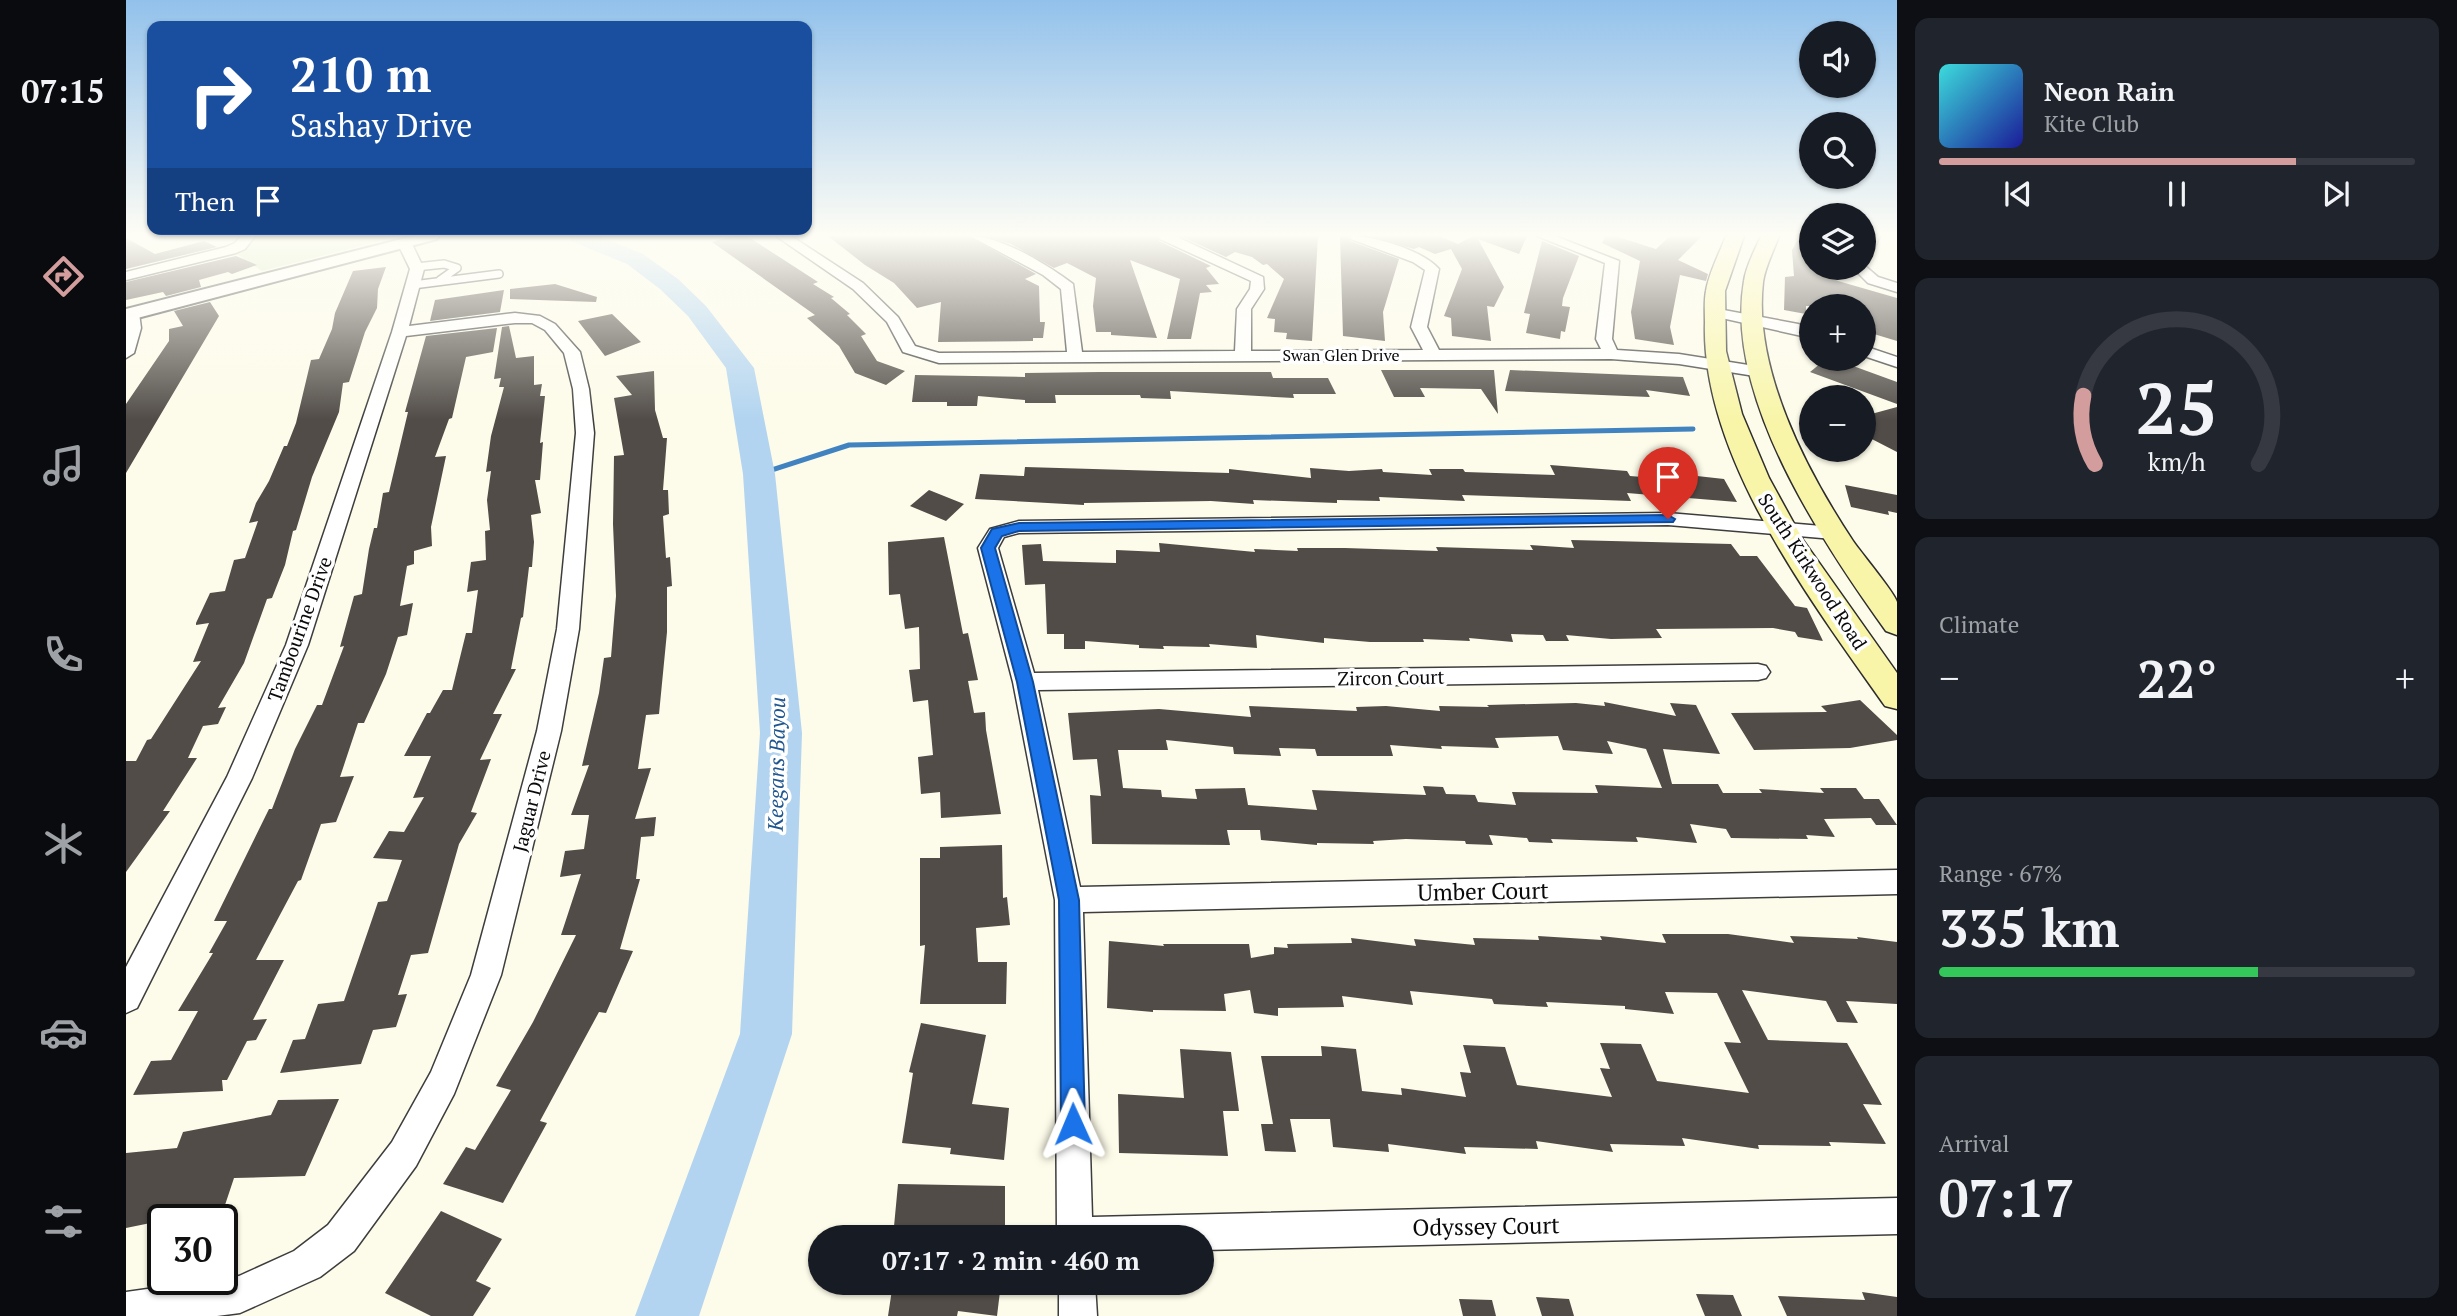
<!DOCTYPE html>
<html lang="en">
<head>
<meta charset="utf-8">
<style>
	body { margin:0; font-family:"PT Serif",serif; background:#20242c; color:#f1f3f6; height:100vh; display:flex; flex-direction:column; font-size:26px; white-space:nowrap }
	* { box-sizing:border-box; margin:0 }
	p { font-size:23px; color:#9ea1a6 }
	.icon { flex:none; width:38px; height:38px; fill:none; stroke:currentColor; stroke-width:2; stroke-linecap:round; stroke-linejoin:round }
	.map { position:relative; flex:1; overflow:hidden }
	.sheet { display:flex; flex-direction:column; gap:18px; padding:18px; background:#0d0f14; width:560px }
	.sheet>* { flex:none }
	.guide { position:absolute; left:21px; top:21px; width:665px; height:214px; border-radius:14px; box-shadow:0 2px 5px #0004; background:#1a4fa0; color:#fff; overflow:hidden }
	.controls { position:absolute; left:1673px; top:21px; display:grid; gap:14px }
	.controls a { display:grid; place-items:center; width:77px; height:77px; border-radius:50%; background:#171b24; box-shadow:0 2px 5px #0004; font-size:35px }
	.speed { position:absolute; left:21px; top:1204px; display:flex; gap:14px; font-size:35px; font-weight:700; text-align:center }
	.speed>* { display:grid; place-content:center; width:91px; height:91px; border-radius:50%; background:#171b24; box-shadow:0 2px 5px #0004; line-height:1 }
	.speed .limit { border:4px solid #111; border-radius:10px; background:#fff; color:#111 }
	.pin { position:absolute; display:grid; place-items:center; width:60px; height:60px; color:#fff; margin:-72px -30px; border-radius:50% 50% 50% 0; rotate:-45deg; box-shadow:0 0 7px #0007 }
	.pin .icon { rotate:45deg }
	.me { position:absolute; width:77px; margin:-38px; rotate:359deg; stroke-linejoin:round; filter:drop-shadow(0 0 5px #0008) }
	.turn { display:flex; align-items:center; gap:24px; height:147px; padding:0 28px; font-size:32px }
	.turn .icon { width:91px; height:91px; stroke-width:2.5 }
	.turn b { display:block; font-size:49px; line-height:60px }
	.then { display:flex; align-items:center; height:66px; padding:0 28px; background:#0003; gap:14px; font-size:26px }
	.big { font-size:52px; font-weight:800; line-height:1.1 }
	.sheet .tile { flex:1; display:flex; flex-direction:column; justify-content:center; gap:10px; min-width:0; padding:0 24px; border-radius:14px; background:#20242c }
	.sheet .dial { align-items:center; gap:0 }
	.dial svg { height:182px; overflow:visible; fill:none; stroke:#363941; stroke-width:7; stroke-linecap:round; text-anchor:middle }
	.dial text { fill:#f1f3f6; stroke:none }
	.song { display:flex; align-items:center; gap:21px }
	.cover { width:84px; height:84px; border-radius:10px; background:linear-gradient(135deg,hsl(180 70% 55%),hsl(240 70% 35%)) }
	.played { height:7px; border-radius:4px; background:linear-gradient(90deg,#d29d9c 75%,#363941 75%) }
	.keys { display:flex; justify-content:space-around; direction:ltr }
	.heat { display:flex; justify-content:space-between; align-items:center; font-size:38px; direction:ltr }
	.charge { height:10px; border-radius:5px; background:linear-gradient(90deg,#34c759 67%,#363941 0) }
	.trip { position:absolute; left:682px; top:1225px; width:406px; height:70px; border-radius:35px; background:#171b24; box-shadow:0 2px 5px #0004; font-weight:800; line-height:70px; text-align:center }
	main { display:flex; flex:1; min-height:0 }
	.tab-bar { display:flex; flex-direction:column; width:126px; justify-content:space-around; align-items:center; background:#090b0e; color:#9ea1a6 }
	.tab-bar .icon { width:49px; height:49px }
	.tab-bar .selected { color:#d29d9c }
	.tab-bar b { font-size:32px; color:#f1f3f6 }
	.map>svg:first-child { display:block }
</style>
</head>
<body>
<main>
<nav class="tab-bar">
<b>07:15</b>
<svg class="icon selected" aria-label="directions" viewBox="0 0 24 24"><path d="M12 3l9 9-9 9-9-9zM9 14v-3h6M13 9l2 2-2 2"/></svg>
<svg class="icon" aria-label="music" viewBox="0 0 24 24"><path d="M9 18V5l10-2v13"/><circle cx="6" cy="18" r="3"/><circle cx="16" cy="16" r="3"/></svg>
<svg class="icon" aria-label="phone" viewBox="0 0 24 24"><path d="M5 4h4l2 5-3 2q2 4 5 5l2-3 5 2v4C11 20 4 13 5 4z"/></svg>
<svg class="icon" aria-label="climate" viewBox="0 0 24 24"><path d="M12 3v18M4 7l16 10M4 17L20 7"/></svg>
<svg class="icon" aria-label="car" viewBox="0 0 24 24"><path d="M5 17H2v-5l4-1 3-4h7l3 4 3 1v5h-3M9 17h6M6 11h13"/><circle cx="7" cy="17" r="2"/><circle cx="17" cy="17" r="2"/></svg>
<svg class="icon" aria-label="filters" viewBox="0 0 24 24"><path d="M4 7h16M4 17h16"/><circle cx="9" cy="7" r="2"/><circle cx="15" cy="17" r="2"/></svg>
</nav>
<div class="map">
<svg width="1771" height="1316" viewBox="0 0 1771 1316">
	<rect width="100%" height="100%" fill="#fdfbe9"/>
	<path fill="#cae4b6" d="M128 236H274L136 271 108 252 119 248Z"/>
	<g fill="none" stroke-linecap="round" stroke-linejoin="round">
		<path stroke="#4083c0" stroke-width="5" d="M633 474 723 445 1567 429"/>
		<path fill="#b2d4f0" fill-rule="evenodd" d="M442 236H472L517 254 552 279 580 306 628 368 649 474 676 733 666 1034 573 1316H509L614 1034 634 733 617 474 600 368 562 316 534 289 501 264 445 241Z"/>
	</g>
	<path fill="#514c47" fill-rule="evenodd" d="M605 236H621L692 282 687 284 708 297 705 298 724 314 721 315 740 334 735 336 751 361 779 371 760 385 729 373 713 346 681 318 689 315 586 242Z
		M702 236H842L910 274 899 279 913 286 914 322H919L917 338H907V341L812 342 815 302 791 308 768 283 739 265Z
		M860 236H1031L1033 241 1085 266 1080 268 1093 284 1080 285 1086 292 1074 293 1065 339H1041L1054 279 1004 260 1031 338 985 335V332H970L967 306 970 278 941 263 928 268 885 244Z
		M1054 236H1192L1186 341 1160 339 1161 333 1148 332 1149 319 1141 318 1158 279 1141 264 1137 265 1126 257 1109 252 1100 257Z
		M1214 236H1222L1224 241 1273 259 1257 312 1259 341 1217 336Z
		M1244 236H1313L1332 244 1347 236H1401L1393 254 1352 239 1378 287 1368 307 1361 306 1365 341 1326 336 1325 318 1318 316 1336 269 1325 249 1309 254 1293 247 1288 249Z
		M1479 236H1489L1530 249 1544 236H1576L1552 260 1582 274 1580 281 1554 275 1544 327 1548 345 1509 339 1505 312 1514 261 1476 243Z
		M1674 236H1685V268L1712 281 1771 298V341L1738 331V306H1680V314L1658 310 1659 277 1668 276 1666 250Z
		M0 238 29 254 78 241 91 247 0 269Z
		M1416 241 1453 256 1437 298 1436 306 1444 307 1439 332 1435 331 1434 339 1400 333 1404 314 1398 313Z
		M110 256 131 265 106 274 102 272 73 280 75 287 40 296 37 292 0 300V282Z
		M260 267 252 289 251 308 239 332 223 382 217 383 213 412 186 477 170 530 167 531 159 565 146 598 141 599 118 663 92 708 100 707 92 724 77 726 62 758H71L37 811H44L0 872V761H10L21 740 25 739 75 661 67 662 83 623 70 625V623L84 593 99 591 108 560 119 558 132 521 123 523 130 503 143 481 158 446H161L170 423 185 360 193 359 206 329 209 313 227 271Z
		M429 284 471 297 470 302 384 299V289Z
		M378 290 374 312 304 321 309 300Z
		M84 302 93 316 0 473V404L43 341V329L57 326 48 311Z
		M486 314 515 342 479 356 452 321Z
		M383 326 390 358 408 356V385L416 384 414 396H419L414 443 417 442 414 480H409L415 513 405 515 408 542 406 567H403L397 617 395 618 385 669H390L367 714H376L354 760 365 759 345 812 351 813 333 844 302 953 285 955 272 995 281 994 270 1027 247 1030 235 1064 154 1073 167 1040 179 1039 192 1004 218 1001 252 902 261 901 276 860 247 858 263 831 278 832 298 797 287 798 305 756H278L301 713H304L317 690H326L340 633H346L352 590 341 592 345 562 360 560 359 531 364 530 361 500 365 471 360 472 365 436 378 387H373L375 378 368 379 376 327Z
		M371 328 367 352 340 357 326 418 323 419 309 457 320 456 305 527 306 546 288 551V564L281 566 274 606 287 603 281 635 272 637 260 674 238 723H232L214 777 228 776 210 822 195 824 175 880 172 881 130 960H158L127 1020 141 1019 130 1040 121 1041 101 1080H96L97 1091 7 1095 25 1061 45 1060 72 1011H52L87 953H83L101 921H88L143 809H146L169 749 191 705H196L218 646 214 647 228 596 236 594 243 549 248 528H251L257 493 263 492 282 412H279L300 336Z
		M1700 359H1708L1771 382V404L1684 372Z
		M1255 370H1368L1372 414 1355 389 1294 388 1299 397H1268Z
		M1384 370 1557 377 1564 396 1520 390 1524 397 1379 391Z
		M528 371 529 410 537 438H541L537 490H542L543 514 537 516 540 558 544 557 546 586 541 587V632L533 714 520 715 512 769 525 768 509 819 530 817 528 836 515 837 510 879H514L494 949 507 951 480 1013 473 1012 414 1121 421 1123 377 1203 317 1184 340 1147 349 1150 385 1090 370 1086 407 1022 450 935H435L455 874 434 877 439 851 458 849 463 815H445L463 765 456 766 473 693 478 658 485 657 490 596 487 524 488 456 498 455 488 398 506 395 490 376Z
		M974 372H1145L1147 378H1202L1210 394H1167L1168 398 1044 391 1045 399 1015 398 1014 395H929L930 403H899V400L852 396 851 406H821V402H786L789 375 899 377V373Z
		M1771 407V452L1738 435V416Z
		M1424 465 1501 471 1504 476 1565 481 1562 475 1598 479 1611 502 1501 493 1505 501 1336 495 1339 501 1253 497 1254 501 1211 500V503L1127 500 1128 504 1085 501 958 503V505L849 499 854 474 898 476 899 467 1103 473V469L1185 478 1184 468 1223 471 1256 469 1257 472 1306 475 1303 469H1337L1339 472 1429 475Z
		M1719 485 1771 495V513L1762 511 1763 515 1725 507Z
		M803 490 838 504 820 521 784 506Z
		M818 537 837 634 842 633 852 680 842 681 848 713 859 712 860 730 875 814 815 818 814 792 795 794 792 757 807 755 802 700 787 702 783 670 794 669 793 627 779 629 774 594 763 595 762 542Z
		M1445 540 1605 544 1614 556H1631L1669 606 1681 608 1697 641 1672 637 1669 632 1647 628 1530 629 1536 638 1485 639 1440 635 1443 641H1420L1417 635 1385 634 1387 642 1343 638 1344 641 1297 639 1298 642H1244L1198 638V643L1130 635 1131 648 1083 644 1084 647 1037 646 1038 649 1013 648V645L959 641V649H938V634H921L919 584 899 585 896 545 915 544 917 561 990 563V550L1034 552 1033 543 1129 552 1128 549 1172 551 1171 548H1219L1312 551 1310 547 1407 550 1404 545 1448 548Z
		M1734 700 1771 735V740L1724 748 1628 750 1605 713 1701 712 1695 706Z
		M1478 702 1550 716 1544 703 1570 705 1594 754 1537 749 1546 784H1592L1597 793H1636L1633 789 1698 793 1694 788H1730L1738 799H1753L1771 825H1750L1745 818 1698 819 1709 837 1680 835 1682 839 1605 838 1600 829 1564 824 1571 843 1510 837 1512 842 1425 839 1427 843 1403 842 1401 838 1363 835 1367 845 1340 844 1339 841 1280 839 1247 841 1248 844 1191 843V845L1135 840 1134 830H1101L1104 845 966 844 964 795 975 796 971 759 947 760 942 713 1033 709 1125 717 1123 706 1231 711 1230 707 1260 706 1314 711 1313 706 1363 707 1361 705 1450 703 1479 706ZM1432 736 1437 750 1487 754 1481 741 1520 749 1536 788 1469 785 1472 793 1386 792 1390 805 1352 802 1349 795 1320 794 1317 787 1297 786 1300 795 1186 790 1191 810 1122 805 1119 788 1069 789 1071 799 1036 797 1035 790 997 788 992 750H1042L1040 740 1107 747 1108 754 1155 756 1153 748 1189 749 1191 756H1267L1264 745 1316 749 1315 746 1373 748 1369 738Z
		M876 845 877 898 881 897 884 925 850 928 852 962H881L880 1004H794L799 945 794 946V858H814V847Z
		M1536 934H1602L1668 943 1664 936 1732 939 1731 937 1771 942V1004L1720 1001 1732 1023 1711 1022 1700 1001 1616 990 1642 1040 1721 1043 1756 1105 1737 1104 1760 1144 1703 1142 1705 1146 1632 1145 1633 1149 1556 1138 1559 1146 1484 1144 1487 1152 1410 1141 1412 1149 1338 1147 1340 1154 1262 1144 1263 1152 1207 1147 1204 1119H1164L1170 1152 1139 1151 1135 1124H1147L1135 1056H1196L1195 1046 1230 1049 1236 1091 1276 1095 1275 1088 1340 1097 1334 1072 1345 1073 1337 1045 1379 1047 1391 1085 1486 1097 1474 1068 1484 1069 1474 1043 1515 1044 1531 1081 1623 1093 1598 1042 1615 1043 1591 993 1539 992 1548 1014 1499 1009V1006L1420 1002 1422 1007 1368 1004 1366 999 1284 991 1287 1005 1216 996 1218 1007 1152 1008V1016L1128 1013 1124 990 1098 994 1100 1011 1027 1010V1012L981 1008 983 941 1038 946 1037 944H1123L1125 958 1148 954V947L1162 948 1161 944 1226 943 1225 938 1290 946 1288 939 1349 945 1347 938 1413 940 1412 936 1476 940 1474 936 1540 943Z
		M795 1023 860 1035 846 1104 883 1108 878 1160 824 1154 825 1148 776 1143 787 1073 783 1072Z
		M1054 1049 1105 1052 1113 1111H1097L1102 1156 993 1153 992 1094 1058 1098Z
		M213 1099 179 1176 108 1178 98 1208 0 1228V1153L51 1148 57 1132 145 1115 152 1100Z
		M772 1184 879 1186V1227H864L863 1237H767Z
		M315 1211 376 1239 350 1281 365 1288 347 1316H305L259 1293Z
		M767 1283H875L871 1316 832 1311 831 1316H762Z
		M1736 1292 1771 1297V1316H1661L1652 1296 1739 1300Z
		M1570 1294 1607 1295 1616 1316H1579Z
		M1410 1297 1443 1299 1448 1316H1416Z
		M1333 1299 1366 1300 1370 1316H1337Z"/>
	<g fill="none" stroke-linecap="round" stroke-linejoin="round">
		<g stroke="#3d3d3d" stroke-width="10">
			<path id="service" d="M290 267 318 264 331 268 314 280
				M287 285 373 274"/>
		</g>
		<g stroke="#3d3d3d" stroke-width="3">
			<path id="minor" d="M115 236H129L119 249 110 253 0 280V272L100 247 109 243Z
				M650 236H665L737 283 772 317 789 346 813 353 941 352 935 289 917 275 844 236C875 236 922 265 947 284L956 352 1109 351 1111 309 1124 289 1125 281 1034 239 1033 236H1049L1137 277 1138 289 1125 309V351L1297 350 1285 327 1299 270 1287 262 1225 239 1224 236C1249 236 1296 250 1313 269L1301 327 1313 350 1475 349 1470 339 1479 263 1411 236H1429L1493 261 1486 339 1491 350 1553 354 1635 367 1643 372 1635 377 1553 364 1485 359 813 363 777 352 761 322 727 289Z
				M1740 236H1754L1745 255 1738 259Z
				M278 238 285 242 298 269 283 326 389 313 414 316 429 324 454 352 463 389 468 433 453 629 435 731 375 975 328 1094 290 1166 228 1251 194 1277 114 1313 91 1316H0V1292L113 1276 168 1251 202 1225 266 1142 305 1072 345 975 411 731 431 629 450 433 447 389 438 353 419 330 406 323H389L280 336 182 645 126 778 11 1008 0 1013V967L101 777 160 645 266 332 284 269 271 242Z
				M1738 265 1752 277 1771 283V292L1742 283 1727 268H1738Z
				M1587 308 1672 324 1685 328V338L1582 315 1580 312Z
				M6 309 13 313 15 328 8 353 0 358V311Z
				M1738 346 1771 357V367L1738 356Z
				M1542 513 1707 527 1714 529 1717 533 1714 537 1707 539 1542 525 893 533 878 537 872 548 908 673 1632 664 1640 666 1644 672 1640 678 1632 680 912 690 954 887 1771 870V894L957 912 966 1217 1771 1198V1234L1076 1250V1237H931L929 900 887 682 852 548 864 529 893 521Z
				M933 1283H969L971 1316H933Z"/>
		</g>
		<g stroke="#3d3d3d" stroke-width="4">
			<path id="tertiary" d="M288 236H313L311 239 0 321V309Z"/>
		</g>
		<g stroke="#2c2c2c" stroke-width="3">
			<path id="secondary" d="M1600 236H1618L1599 291 1600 351 1616 414 1643 478 1677 540 1771 673V709L1759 706C1685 601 1575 456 1579 323 1579 313 1578 301 1580 291 1583 273 1593 254 1600 236Z
				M1635 236H1653C1648 250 1639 267 1637 282 1627 369 1680 470 1727 541 1736 554 1768 592 1771 602 1771 611 1771 625 1771 635L1760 631C1696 542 1598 396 1618 281 1620 266 1629 250 1635 236Z"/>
		</g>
		<use href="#service" stroke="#fff" stroke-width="7"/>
		<use href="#minor" fill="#fff" fill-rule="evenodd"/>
		<use href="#tertiary" fill="#fff" fill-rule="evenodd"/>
		<use href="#secondary" fill="#f8f5a9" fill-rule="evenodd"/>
	</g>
	<linearGradient id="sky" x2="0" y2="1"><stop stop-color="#92c1eb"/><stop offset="0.56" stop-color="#fefdf5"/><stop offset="1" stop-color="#fefdf5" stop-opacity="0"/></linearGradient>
	<rect width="1771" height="420" fill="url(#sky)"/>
	<path fill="#1a73e8" stroke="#114b97" stroke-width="2" d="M1542 515 1549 519 1547 522 893 531 876 536 869 548 907 682 953 900 959 1124 955 1132 947 1135 939 1132 935 1124 933 900 891 682 855 548 866 529 893 523Z"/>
	<g text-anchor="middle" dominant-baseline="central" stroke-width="7" stroke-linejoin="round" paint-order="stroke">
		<g font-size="16" fill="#0a0a0a" stroke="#fff">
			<text x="1215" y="355">Swan Glen Drive</text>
		</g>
		<g font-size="19" fill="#0a0a0a" stroke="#fff">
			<text transform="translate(1687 571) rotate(57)">South Kirkwood Road</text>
			<text transform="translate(173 629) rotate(-70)">Tambourine Drive</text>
			<text transform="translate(1265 677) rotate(-1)">Zircon Court</text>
			<text transform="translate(405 801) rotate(-76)">Jaguar Drive</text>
		</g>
		<g font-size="21" font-style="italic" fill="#20568f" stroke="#fff">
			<text transform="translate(650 764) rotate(-89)">Keegans Bayou</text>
		</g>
		<g font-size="23" fill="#0a0a0a" stroke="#fff">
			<text transform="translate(1357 891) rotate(-1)">Umber Court</text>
			<text transform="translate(1360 1226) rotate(-1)">Odyssey Court</text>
		</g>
	</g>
</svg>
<div class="controls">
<a><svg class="icon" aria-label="sound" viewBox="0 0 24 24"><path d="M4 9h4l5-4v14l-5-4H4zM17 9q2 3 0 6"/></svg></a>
<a><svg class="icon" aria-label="search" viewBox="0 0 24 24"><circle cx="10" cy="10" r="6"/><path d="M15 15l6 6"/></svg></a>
<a><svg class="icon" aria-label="layers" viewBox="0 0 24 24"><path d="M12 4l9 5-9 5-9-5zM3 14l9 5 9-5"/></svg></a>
<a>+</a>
<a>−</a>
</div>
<div class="speed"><div class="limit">30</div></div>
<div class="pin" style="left:1542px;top:519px;background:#d93025"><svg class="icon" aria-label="arrive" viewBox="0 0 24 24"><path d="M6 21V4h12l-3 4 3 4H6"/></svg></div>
<svg class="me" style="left:947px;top:1124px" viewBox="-20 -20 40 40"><path d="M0-17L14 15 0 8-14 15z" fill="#1a73e8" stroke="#fff" stroke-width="4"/></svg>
<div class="trip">07:17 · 2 min · 460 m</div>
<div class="guide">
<div class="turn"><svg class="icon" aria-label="right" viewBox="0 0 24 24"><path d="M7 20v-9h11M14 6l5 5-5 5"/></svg><div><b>210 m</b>Sashay Drive</div></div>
<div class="then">Then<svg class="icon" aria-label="arrive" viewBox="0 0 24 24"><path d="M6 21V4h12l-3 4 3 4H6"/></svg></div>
</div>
</div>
<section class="sheet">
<div class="tile">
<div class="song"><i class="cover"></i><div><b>Neon Rain</b><p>Kite Club</p></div></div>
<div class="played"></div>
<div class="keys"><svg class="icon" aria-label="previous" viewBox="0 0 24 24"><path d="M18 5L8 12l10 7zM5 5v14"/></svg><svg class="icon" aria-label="pause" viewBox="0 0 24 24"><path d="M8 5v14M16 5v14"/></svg><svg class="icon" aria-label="next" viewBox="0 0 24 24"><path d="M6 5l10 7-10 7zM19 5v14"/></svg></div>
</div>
<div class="tile dial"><svg viewBox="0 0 100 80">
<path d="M14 69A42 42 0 1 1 86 69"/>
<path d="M14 69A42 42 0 0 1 9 39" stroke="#d29d9c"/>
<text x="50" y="56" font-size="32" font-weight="700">25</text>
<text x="50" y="72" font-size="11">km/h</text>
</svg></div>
<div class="tile"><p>Climate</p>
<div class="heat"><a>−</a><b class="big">22°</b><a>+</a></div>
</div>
<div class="tile"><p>Range · 67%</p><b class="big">335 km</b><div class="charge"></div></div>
<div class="tile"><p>Arrival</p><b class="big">07:17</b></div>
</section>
</main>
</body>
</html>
